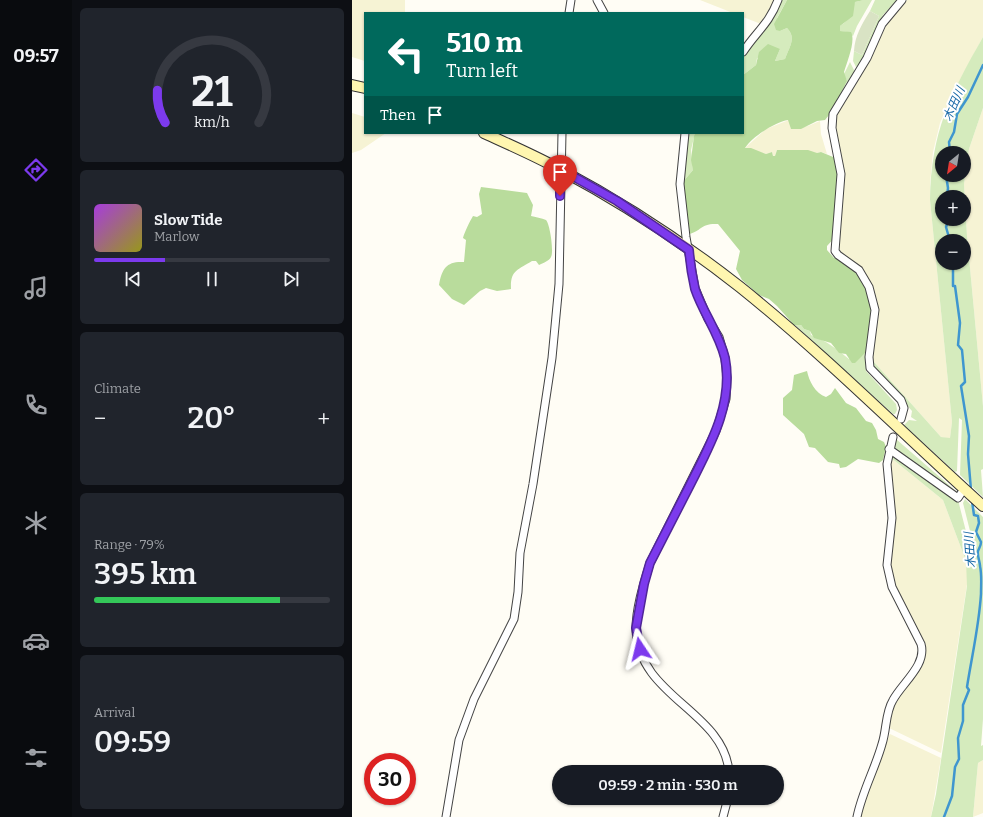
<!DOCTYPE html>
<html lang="en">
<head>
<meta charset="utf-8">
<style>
	body { margin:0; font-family:Bitter,"Noto Sans JP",serif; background:#20242c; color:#f1f3f6; height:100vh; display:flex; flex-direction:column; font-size:15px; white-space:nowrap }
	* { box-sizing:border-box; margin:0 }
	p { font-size:13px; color:#9ea1a6 }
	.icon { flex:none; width:22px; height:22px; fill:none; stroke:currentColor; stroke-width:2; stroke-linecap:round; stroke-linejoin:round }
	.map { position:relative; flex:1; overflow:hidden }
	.details { display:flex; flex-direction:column; gap:8px; padding:8px; background:#0d0f14; width:280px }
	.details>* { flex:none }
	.banner { position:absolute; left:12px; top:12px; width:380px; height:122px; border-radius:0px; box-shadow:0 1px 3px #0004; background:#00695c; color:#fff; overflow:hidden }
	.needle { width:26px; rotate:210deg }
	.fabs { position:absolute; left:583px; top:146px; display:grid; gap:8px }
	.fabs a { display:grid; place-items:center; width:36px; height:36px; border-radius:50%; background:#171b24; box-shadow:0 1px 3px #0004; font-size:20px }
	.speed { position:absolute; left:12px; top:753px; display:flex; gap:8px; font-size:20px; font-weight:700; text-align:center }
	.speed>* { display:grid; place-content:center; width:52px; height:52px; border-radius:50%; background:#171b24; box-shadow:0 1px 3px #0004; line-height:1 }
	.speed .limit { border:6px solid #d22; background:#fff; color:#111 }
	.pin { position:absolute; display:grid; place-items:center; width:34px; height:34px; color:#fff; margin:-41px -17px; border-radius:50% 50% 50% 0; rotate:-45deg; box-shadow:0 0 4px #0007 }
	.pin .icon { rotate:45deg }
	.me { position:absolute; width:44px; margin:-22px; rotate:350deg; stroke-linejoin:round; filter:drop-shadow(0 0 3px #0008) }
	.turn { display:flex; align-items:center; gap:14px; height:84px; padding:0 16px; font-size:18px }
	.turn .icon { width:52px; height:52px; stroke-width:2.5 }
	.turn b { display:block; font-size:28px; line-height:34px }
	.then { display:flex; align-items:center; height:38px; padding:0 16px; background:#0003; gap:8px; font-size:15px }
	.big { font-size:30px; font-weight:600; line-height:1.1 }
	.details .tile { flex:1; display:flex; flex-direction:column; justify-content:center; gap:6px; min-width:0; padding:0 14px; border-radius:6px; background:#20242c }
	.details .dial { align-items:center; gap:0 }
	.dial svg { height:104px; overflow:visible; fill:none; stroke:#363941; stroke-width:7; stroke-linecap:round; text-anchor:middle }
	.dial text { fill:#f1f3f6; stroke:none }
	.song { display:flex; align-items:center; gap:12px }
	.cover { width:48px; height:48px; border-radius:6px; background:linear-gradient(135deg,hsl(280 70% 55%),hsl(60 70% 35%)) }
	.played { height:4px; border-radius:2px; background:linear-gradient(90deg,#7c3aed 30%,#363941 30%) }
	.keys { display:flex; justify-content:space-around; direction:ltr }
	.heat { display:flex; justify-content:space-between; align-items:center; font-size:22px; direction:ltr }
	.charge { height:6px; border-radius:3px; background:linear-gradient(90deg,#34c759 79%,#363941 0) }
	.trip { position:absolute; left:200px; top:765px; width:232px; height:40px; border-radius:20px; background:#171b24; box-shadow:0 1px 3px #0004; font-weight:600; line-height:40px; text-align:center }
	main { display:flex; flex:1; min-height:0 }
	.tab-bar { display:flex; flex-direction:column; width:72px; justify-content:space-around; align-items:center; background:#090b0e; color:#9ea1a6 }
	.tab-bar .icon { width:28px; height:28px }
	.tab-bar .active { color:#7c3aed }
	.tab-bar b { font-size:18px; color:#f1f3f6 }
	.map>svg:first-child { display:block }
</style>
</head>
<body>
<main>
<nav class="tab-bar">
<b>09:57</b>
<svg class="icon active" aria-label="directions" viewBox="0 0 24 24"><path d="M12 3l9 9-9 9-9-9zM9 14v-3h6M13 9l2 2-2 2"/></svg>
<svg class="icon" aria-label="music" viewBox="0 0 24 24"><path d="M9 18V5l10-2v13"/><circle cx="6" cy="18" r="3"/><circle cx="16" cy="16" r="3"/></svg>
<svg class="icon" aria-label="phone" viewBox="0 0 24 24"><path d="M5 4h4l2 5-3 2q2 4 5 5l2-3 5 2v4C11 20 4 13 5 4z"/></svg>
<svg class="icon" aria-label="climate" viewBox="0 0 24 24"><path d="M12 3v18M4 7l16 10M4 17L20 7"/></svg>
<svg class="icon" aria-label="car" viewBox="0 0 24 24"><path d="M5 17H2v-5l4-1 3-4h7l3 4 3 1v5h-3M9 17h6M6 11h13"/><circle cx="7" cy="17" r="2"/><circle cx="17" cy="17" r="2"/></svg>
<svg class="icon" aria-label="filters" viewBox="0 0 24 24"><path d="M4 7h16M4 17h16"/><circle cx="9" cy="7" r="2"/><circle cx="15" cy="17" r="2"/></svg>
</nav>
<section class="details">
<div class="tile dial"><svg viewBox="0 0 100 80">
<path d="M14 69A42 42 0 1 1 86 69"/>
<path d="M14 69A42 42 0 0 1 8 44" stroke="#7c3aed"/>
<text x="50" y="56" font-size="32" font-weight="700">21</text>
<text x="50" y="72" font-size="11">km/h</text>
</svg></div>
<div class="tile">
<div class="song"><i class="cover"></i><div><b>Slow Tide</b><p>Marlow</p></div></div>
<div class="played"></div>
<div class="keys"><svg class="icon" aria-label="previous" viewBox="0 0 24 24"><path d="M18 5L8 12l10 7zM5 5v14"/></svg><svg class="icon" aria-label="pause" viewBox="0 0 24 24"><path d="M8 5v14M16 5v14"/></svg><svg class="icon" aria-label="next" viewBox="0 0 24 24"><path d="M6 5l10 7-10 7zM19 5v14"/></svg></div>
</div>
<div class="tile"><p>Climate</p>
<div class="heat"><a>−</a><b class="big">20°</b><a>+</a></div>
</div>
<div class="tile"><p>Range · 79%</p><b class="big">395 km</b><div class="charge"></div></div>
<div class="tile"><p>Arrival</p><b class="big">09:59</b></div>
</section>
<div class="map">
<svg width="631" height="817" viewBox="0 0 631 817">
	<rect width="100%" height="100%" fill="#fffdf5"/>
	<path fill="#f6f3d4" d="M0 0H53V13H13V61L0 57Z
		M348 0H424L411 23 409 24 391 17V13H381Z
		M555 0H631V37L602 91 588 123 581 152 578 184V200L600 422 598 439 589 437 522 362 520 357 527 315 525 299 515 279 490 255 486 244 491 171 483 128V118L491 101 514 67 535 24Z
		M631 108V406L615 236 612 184 617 149Z
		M0 113 13 117V133H34L9 150 0 153Z
		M437 120 439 129 456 126 468 121 469 134 475 154 469 152 465 153 425 150 423 156H421L420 152 414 154 393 148 414 129Z
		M538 457 591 500 614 561 616 578 589 753 537 728 538 716 542 705 549 692 571 665 574 650 573 642 562 625 544 586 538 564 539 543 544 520Z
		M538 734 589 758 579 817H508L520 779Z
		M631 760V813L621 817 626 763Z"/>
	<path fill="#d5ebbd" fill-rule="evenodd" d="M427 0H435L425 18 428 31 435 28C445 38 437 47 433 59L423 61 428 49 405 58 404 65 391 75V54Z
		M512 0H520L505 26 501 36 495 32 488 31V26C500 18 497 14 503 2Z
		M523 0H545L531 15 509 62 504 67 501 61 502 51 510 55 527 16 518 11Z
		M631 37V108L617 149 612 184 615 236 631 406V469L629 470 631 497 608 475 610 420 607 418 605 471 603 472 552 425 557 420 565 421 559 417 560 411 522 369 520 357 522 362 589 437 598 438 600 422 578 200C579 132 598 95 631 37ZM590 153H612V175H590ZM590 197H612V219H590ZM590 241H612V263H590Z
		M498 62 503 72 494 84 495 81 492 74Z
		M338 133H343L339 150 341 170 330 183 335 140Z
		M443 325H449L452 329 458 331 459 335C475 341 486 350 497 359L507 358 513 353 514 371 544 404 545 410 543 414H541Z
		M544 439 605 492 604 493 545 452 542 446Z
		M539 453 606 500 618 547H622L611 503 613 499 631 517V719L629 746 631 745V760L626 763 621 817H579L584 794 615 586 614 561 591 500 538 457Z"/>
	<path fill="#b9dc9c" d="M435 0H512L503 2 501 16 488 26V31L499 32C504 41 495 62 492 72L495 81 481 110 473 120 465 121 449 129H439L436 120C423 122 400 137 393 148H399L414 154 420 152 421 156H423L425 150H456L465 153 469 152 486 159V208L481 223 484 236 475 246V250L482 258 489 259 509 276 525 315 524 331 517 349 503 363H500L494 354 487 353 479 343 462 338 458 331 452 329 449 325H442L425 306 417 299 407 295 390 280 384 269 388 251 366 224C348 223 350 231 337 234L331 198 330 183 341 170 339 160 342 136 343 133H391V75L404 65 407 52 416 44 428 49 423 61 433 59C437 47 445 38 435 28L428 31 424 30 422 24Z
		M129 187 175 193 181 205 179 216C183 217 190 218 194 220 198 224 202 252 199 257 197 261 191 263 187 265L184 261H180C166 270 158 270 159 289L145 291 134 288 128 291 112 305 100 299 87 285C90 268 95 261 112 262L114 240 111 238C112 233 118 221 121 216L125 217 130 214 127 194Z
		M455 371C457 381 463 393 474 397L479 394 483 388 494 403 504 408 514 421 520 423 524 430 526 439 532 442 534 447 531 460 527 463 506 459 494 467 488 468 487 464 476 462 463 448 457 447 452 434 431 415V398L440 390 442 375Z"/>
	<path fill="#d9e3c4" d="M518 11 527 16 510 55 502 51C503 35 510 24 518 11Z"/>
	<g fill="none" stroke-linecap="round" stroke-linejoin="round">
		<path stroke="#3f96cf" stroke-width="2.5" d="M598 153 597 142 602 132 605 114 616 97 631 65
			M594 175 596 188 595 197
			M597 219 594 227 598 241
			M601 263V286H603L608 323 606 345 610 350 613 382 609 386 617 436 616 454 619 490
			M592 817 600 796 603 767 607 759 606 738 611 721V705L617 690 615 687C620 655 627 626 629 594 629 584 630 575 628 566 628 562 625 555 626 551 627 548 629 546 629 542L624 532 627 523 626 516 622 515 620 501"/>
		<g stroke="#444" stroke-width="9">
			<path id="street" d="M245 0 252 13
				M217 13 219 0
				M391 52C404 32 417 24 426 0
				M333 133 328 184 334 237 343 288 356 319 367 337 373 358 375 378 374 399 364 431 298 563C292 583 284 607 284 629 286 697 372 711 377 772
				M549 419 552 408 549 400 518 368 517 357 523 310 517 287 507 270 486 255 483 251 489 174 480 128 481 114 515 58 530 24 550 0
				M537 449 606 498 612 489
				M94 817 107 740 122 699 162 619 166 592 168 553 181 484 200 358 207 284 210 133
				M371 817 376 798
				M505 817C510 792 523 769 530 744 535 729 533 713 541 700 550 683 575 665 569 644L540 587 535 565 540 518 535 464 541 437"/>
		</g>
		<g stroke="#333" stroke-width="12">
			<path id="secondary" d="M0 85 13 88
				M132 133C158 145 184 156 209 170 271 203 332 243 388 287 473 355 550 433 631 506"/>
		</g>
		<use href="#street" stroke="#fff" stroke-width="7"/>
		<use href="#secondary" stroke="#fff6b0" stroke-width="10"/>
	</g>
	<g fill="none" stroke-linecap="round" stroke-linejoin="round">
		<g stroke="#51269a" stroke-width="10">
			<path id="route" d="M208 196V169L265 201 337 250C338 262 340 276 343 289 351 313 367 333 373 358 382 405 357 447 337 487 324 512 311 538 298 563L292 584 284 628 288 649"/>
		</g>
		<use href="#route" stroke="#7c3aed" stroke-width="7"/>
	</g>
	<g text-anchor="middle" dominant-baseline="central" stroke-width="4" stroke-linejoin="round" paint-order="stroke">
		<g font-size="12" font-style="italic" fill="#1768a6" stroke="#fff">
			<text transform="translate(602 104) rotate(-66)">木田川</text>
			<text transform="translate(618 550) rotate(-94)">木田川</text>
		</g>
	</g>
</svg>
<div class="fabs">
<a><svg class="needle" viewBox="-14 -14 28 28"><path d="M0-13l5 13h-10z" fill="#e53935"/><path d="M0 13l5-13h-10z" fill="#9ea1a6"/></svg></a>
<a>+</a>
<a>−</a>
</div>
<div class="speed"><div class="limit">30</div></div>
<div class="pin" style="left:208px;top:196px;background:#d93025"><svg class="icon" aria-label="arrive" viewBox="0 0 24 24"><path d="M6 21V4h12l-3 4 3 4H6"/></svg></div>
<svg class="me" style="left:288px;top:649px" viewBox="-20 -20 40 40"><path d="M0-17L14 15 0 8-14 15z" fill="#7c3aed" stroke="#fff" stroke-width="4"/></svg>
<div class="trip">09:59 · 2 min · 530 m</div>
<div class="banner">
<div class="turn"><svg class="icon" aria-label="left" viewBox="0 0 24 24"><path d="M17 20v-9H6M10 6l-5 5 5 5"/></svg><div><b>510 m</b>Turn left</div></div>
<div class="then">Then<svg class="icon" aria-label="arrive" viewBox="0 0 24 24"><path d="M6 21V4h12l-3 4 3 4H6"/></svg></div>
</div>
</div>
</main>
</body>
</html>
